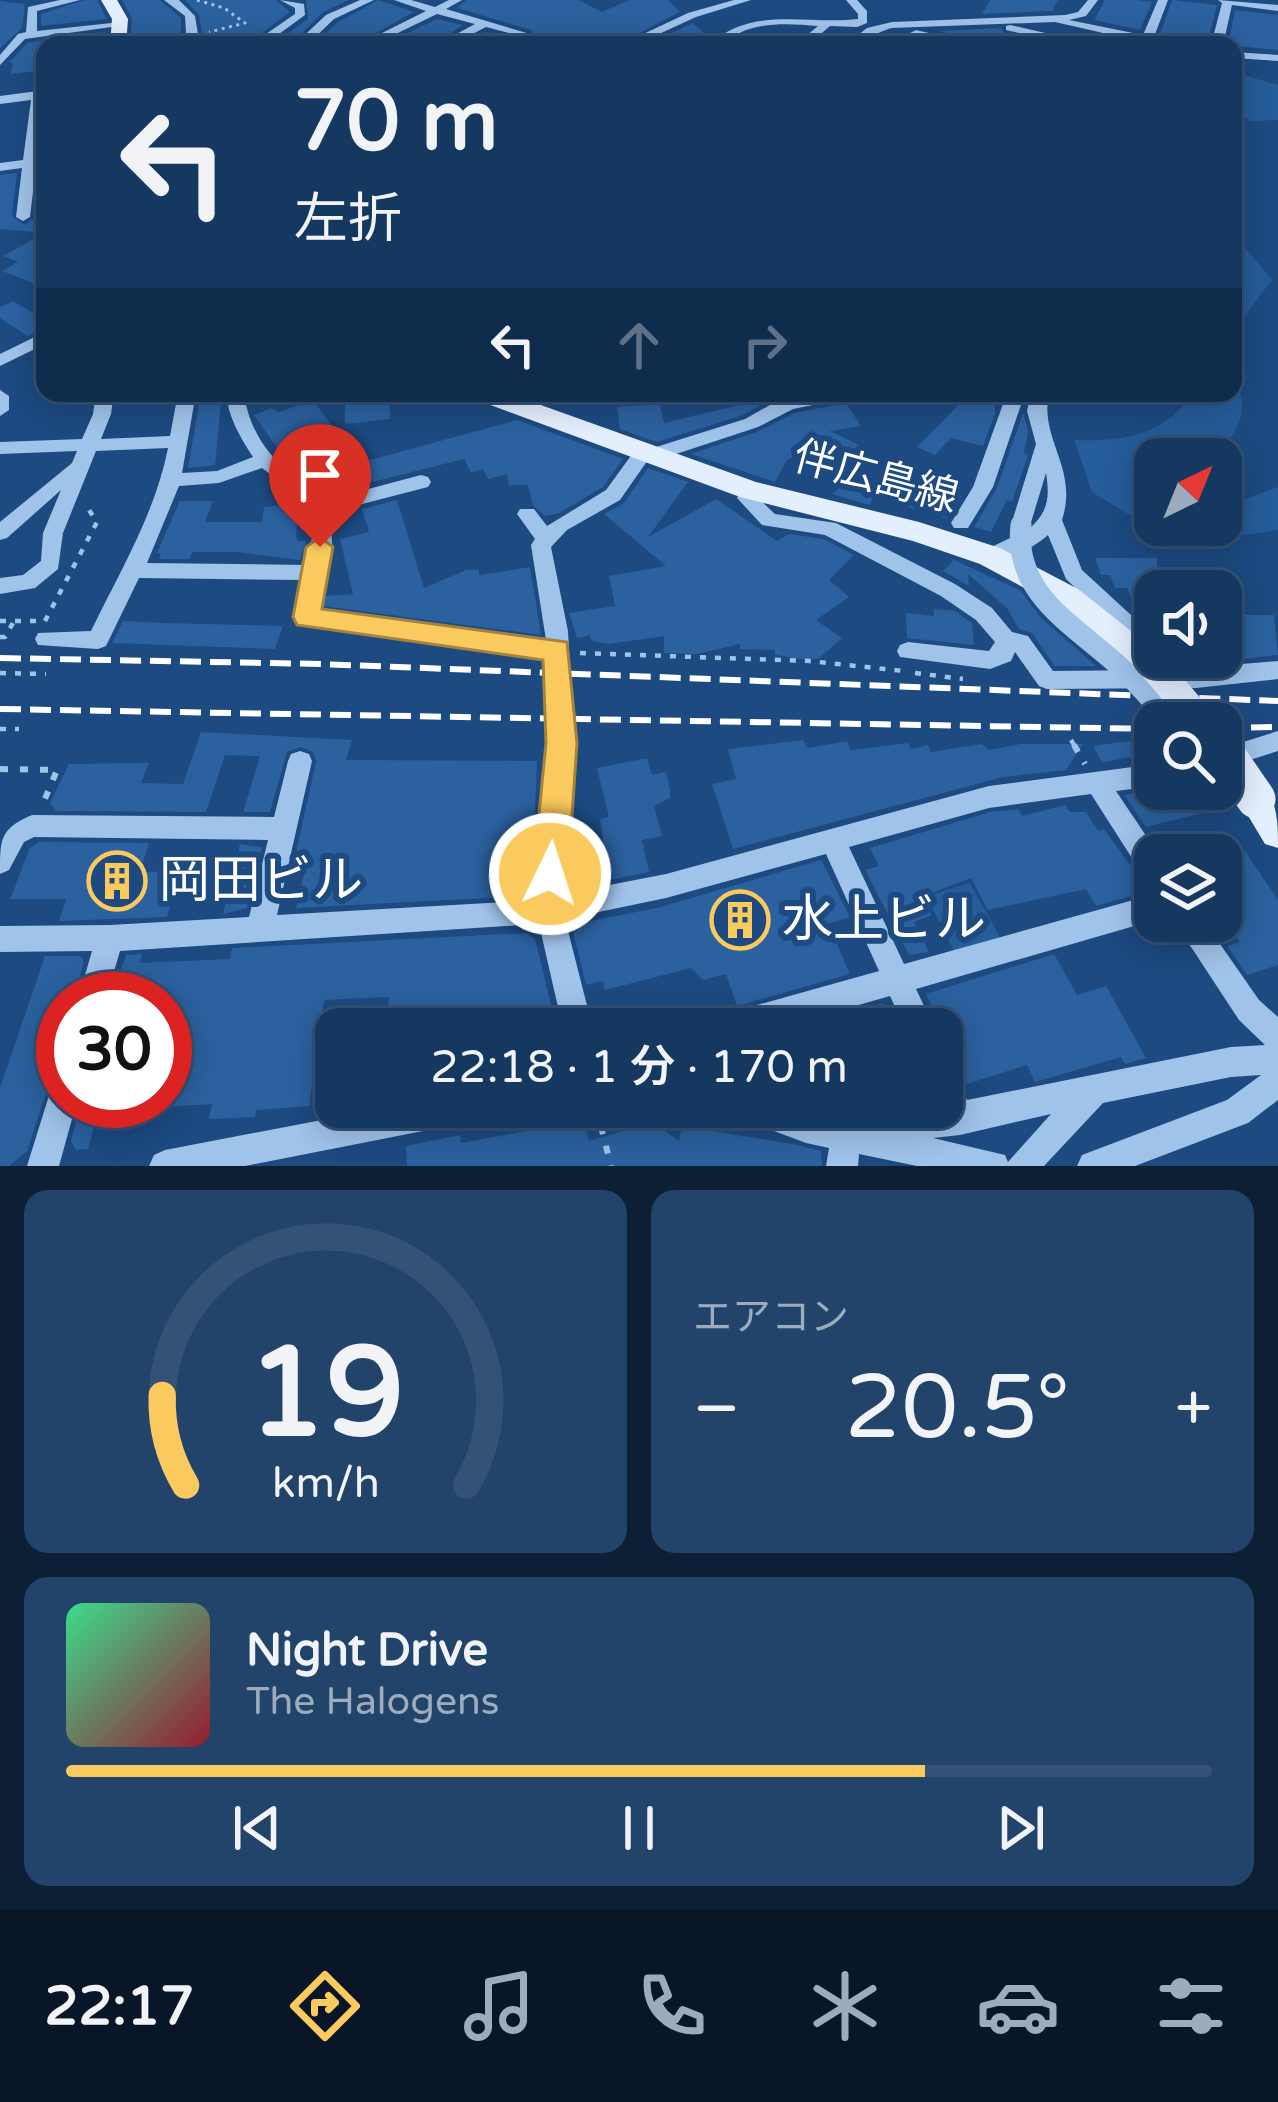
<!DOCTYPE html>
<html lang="ja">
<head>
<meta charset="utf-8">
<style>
	body { margin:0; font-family:"Varela Round","Noto Sans JP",sans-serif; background:#22436a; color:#f1f3f6; height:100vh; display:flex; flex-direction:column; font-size:45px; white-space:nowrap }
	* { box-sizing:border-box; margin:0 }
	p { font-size:39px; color:#9dacbd }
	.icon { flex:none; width:66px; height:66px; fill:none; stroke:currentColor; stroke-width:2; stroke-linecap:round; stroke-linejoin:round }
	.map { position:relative; height:1166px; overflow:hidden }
	.drawer { display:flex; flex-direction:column; gap:24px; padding:24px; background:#0c1f35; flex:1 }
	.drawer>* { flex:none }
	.hud { position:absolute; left:36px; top:36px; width:1206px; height:366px; border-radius:24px; box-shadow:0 6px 30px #0003,0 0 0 3px #345276; background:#153861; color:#f1f3f6; overflow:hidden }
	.needle { width:78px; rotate:43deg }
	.tools { position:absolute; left:1134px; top:438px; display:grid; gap:24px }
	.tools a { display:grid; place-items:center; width:108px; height:108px; border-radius:24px; background:#153861; box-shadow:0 6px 30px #0003,0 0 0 3px #345276; font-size:60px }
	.speed { position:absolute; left:36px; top:972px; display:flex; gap:24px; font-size:60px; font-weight:700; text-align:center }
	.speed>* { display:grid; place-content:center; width:156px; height:156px; border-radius:50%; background:#153861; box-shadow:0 6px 30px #0003,0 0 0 3px #345276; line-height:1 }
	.speed .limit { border:18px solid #d22; background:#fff; color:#111 }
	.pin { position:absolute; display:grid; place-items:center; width:102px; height:102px; color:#fff; margin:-123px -51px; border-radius:50% 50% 50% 0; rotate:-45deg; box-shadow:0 0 12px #0007 }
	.pin .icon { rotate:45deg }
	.me { position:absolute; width:132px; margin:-66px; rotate:4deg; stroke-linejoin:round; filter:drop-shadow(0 0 9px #0008) }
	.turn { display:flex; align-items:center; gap:42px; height:252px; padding:0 60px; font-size:54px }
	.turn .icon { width:156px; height:156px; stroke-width:2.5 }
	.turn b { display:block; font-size:84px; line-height:102px }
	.lanes { display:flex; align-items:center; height:114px; padding:0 60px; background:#0003; justify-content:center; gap:60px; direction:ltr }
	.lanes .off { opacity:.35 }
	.big { font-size:90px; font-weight:600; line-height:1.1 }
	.drawer .tile { flex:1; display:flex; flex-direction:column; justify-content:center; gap:18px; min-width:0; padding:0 42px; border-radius:24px; background:#22436a }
	.drawer .dial { align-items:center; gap:0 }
	.dial svg { height:312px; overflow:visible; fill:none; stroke:#345276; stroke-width:7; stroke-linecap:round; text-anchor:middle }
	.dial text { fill:#f1f3f6; stroke:none }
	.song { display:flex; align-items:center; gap:36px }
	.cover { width:144px; height:144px; border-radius:18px; background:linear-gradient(135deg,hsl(150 70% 55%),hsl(350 70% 35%)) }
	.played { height:12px; border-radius:6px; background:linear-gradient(90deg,#fbca5e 75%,#345276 75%) }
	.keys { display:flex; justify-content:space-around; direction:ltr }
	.heat { display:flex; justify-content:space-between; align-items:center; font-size:66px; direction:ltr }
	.drawer .tiles { flex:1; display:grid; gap:24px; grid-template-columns:1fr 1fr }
	.tile:last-child { grid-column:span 2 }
	.trip { position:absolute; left:315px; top:1008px; width:648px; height:120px; border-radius:24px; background:#153861; box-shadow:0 6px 30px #0003,0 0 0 3px #345276; font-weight:600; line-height:120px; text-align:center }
	.dock { display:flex; height:192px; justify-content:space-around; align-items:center; background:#081627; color:#9dacbd }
	.dock .icon { width:84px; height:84px }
	.dock .active { color:#fbca5e }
	.dock b { font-size:54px; color:#f1f3f6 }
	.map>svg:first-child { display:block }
</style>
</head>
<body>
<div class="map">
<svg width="1278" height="1166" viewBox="0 0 1278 1166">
	<rect width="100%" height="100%" fill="#1c4a81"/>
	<path fill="#255c9a" d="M1233 72 1278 85V120L1250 121 1233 107Z
		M1233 233 1272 280 1233 331Z
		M1233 380C1254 409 1235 434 1215 459H1155V525H1221V501L1238 502 1278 487V530C1181 545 1176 544 1092 492L1074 440C1122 442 1164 436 1193 393H1233Z
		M970 883 1000 937 954 951 926 896Z"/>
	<path fill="#2b619f" d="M84 0H97L107 19 41 26V14Z
		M122 0H160L181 18V31L171 45H130L132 19Z
		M185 0H276L290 12 246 45H193L202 33 199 15Z
		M306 0H349L323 12 290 45H272L308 19Z
		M378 0 414 12 354 45H314L337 23Z
		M466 0H579L602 12 630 0H668L680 12 616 45H461L487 32 523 41 534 35 531 30 457 8Z
		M990 0H1058L1052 11 982 14Z
		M1105 0H1137L1152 2 1140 30 1094 20Z
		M1172 0 1217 5 1207 45 1160 34Z
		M0 1 25 4 22 28 0 48Z
		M1235 10 1278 15V50L1228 45Z
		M437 19 463 25 432 45H383Z
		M693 23 710 39 705 45H646Z
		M1001 28 1005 34 1037 42 979 45 973 39 939 31Z
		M106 32V45H45V70L11 74 13 63H9L27 43Z
		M40 170H45V276L33 283 2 271 18 262 3 256 45 233 0 229V175L17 173 12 216 25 225 34 218Z
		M13 301 45 320V328L27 336 0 318V307Z
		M201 393H222L215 465 188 468Z
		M755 393H782L743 415 657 442 620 429 617 407 660 404 664 423 765 399Z
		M970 393H995V414L983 446 951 438 935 455 917 447Z
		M373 399H390V419L345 424V403Z
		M313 400 359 463 517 420 623 459 603 487 559 513 545 516 533 505 528 485H509L507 474 488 479 483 469 471 473 464 459 328 493 324 476 332 472 311 440 277 448 254 415 271 408 279 412Z
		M846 403 861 426 830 431 865 448 859 458 863 459 845 477 799 454 787 460 775 482 691 454 759 431 794 413Z
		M1023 413 1028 431 1024 453 1028 455 1012 502 1007 500 991 532 974 527 997 488Z
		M648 468 688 482 648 537 716 499 777 541 789 534 824 539 854 555 829 580 849 597 816 620 842 638 818 659H800L775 655V650L740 649V644L696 654 664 653V636L609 644 591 641 590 635 577 638 569 613 615 606 609 576 666 566 604 514 624 503Z
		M853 476 876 489 870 505 832 494Z
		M924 477 962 496 948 519 898 504Z
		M397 500 424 588 466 570H479V575L530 567 541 635 323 606 326 596 353 594 340 539 369 532 362 509Z
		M180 501H213L205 522H262L264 507 299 504 296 536 298 541H306L300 560 237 552H192L190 559H159L161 553H157Z
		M950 558 1021 591 1040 617 1096 666H1055L1032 633 1019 629 1007 608 968 574 969 586 943 571 953 561Z
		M1095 558H1157V574L1164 591H1155V631L1139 616 1127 588H1115L1110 575H1101Z
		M934 609 955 611 972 623 974 645 907 638 906 613 934 616Z
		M1221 615H1274L1278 655 1221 661Z
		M123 621 162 623 283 626 275 649 112 643Z
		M201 732 352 740 346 760 537 761 532 890 525 896 296 908 304 874H296L298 862H294L316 762 313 752 301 747 287 752 270 812H243L260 756 225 755 206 812 56 811 50 803 69 764 149 763 141 783 183 784Z
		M1150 738 1153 752 1110 761 1102 762 1093 746Z
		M803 740 808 748 847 741 851 750 908 743 911 749 928 745 931 752 982 744 989 750 1020 744H1083L1066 770 1003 777 733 849 712 784 736 779 728 749Z
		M647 758 652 775 666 772 670 789V798L654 806 662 836 642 840 649 872 609 880 600 819 609 817 597 768Z
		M1158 789H1214L1227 807 1146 827 1124 795Z
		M1065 805 1070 812H1086L1098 831 1104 829 1143 883 1141 893 1096 906 1086 889 988 910 971 878 921 897 932 915 914 922 929 952 909 955 865 870 879 866 870 848 990 812 1018 809 1022 816Z
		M39 842 149 843 140 872 180 871 167 917 59 921 66 899H10L30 848Z
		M240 844 262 847 247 908 223 914Z
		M1243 848 1278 900V965L1247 975 1227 946 1240 942 1221 914V853Z
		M821 860 850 917 828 924 850 974 737 1006 726 974 703 980 691 968 605 990 603 981 586 985 573 931 579 923 657 908Z
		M526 933 535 939 557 1029H386L389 997 324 1000 309 1106 256 1110 255 1117 209 1119 212 1104 165 1107V999H111L126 955 142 954 140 963 230 959 232 948Z
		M1054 954 1077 995 1106 986 1146 1058 1125 1064 1121 1057 1035 1082 1027 1065 967 1084 926 994Z
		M45 956H80L84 962 74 999H63V1042L27 1151 9 1166H0V1088Z
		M883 1003 900 1029H845L844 1023 865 1018 862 1009Z
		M81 1101H157L158 1115 96 1119 88 1149 76 1150 71 1141Z
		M582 1114 589 1141 653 1122 679 1141 682 1126 798 1145 821 1151 822 1166H407L406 1146 460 1135 461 1143 532 1130 530 1122Z"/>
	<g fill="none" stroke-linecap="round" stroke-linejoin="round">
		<path stroke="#a0c3ea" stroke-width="3" stroke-dasharray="3 4.5" stroke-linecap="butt" d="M197 0 224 8 245 23 209 32"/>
		<path stroke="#a0c3ea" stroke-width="4.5" stroke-dasharray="6 9" stroke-linecap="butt" d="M0 621H45L97 522 87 507
			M0 637H5L14 621
			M580 653 809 661 904 671
			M0 673 46 674
			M915 673 963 679
			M0 729H19
			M1071 740 1076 748"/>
		<path stroke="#a0c3ea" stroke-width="6" stroke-dasharray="8 12" stroke-linecap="butt" d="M1074 745 1085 764
			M0 769 57 770 42 806
			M596 1107 611 1166"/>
		<path fill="#a0c3ea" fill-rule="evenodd" d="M60 0H80L37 11V31L121 22 126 25 25 39 0 65V55L18 34 26 32 28 7Z
			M164 0H179L195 16 198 34 187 45H175L186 33 185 16Z
			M280 0 304 4 305 15 264 45H250L295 14V8Z
			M360 0H374L334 19 307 45H294L326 15Z
			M394 0H411L435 7 449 0H462L446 9 530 34 524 37 486 27 451 45H436L475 24 437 14 373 45H358L426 11Z
			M734 0H751L696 17 635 45H620L688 13Z
			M846 0H857L867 11V23L857 27 830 26 808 45H795L818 26C795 24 769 22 746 30 732 36 725 45 709 45 752 5 806 25 858 19V14Z
			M1088 0H1098L1086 16 1069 20 1143 35 1158 0H1168L1154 37 1183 45 1147 43 1055 22 892 28C875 32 863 45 845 45L867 28 892 22 1065 15 1078 12Z
			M1218 0 1278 5V11L1232 5 1223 45H1211L1222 3Z
			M1010 25 1089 43 1091 45H1070L1006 30V26Z
			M916 30 972 43 974 45H953L912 35 910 33Z
			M1233 52 1278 55V61L1233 58Z
			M45 90 37 158 45 157V165L36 166 30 217 23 221 16 217 22 168 0 171V163L23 160 31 100 0 104V96Z
			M45 332V344L0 366V354Z
			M0 390 9 396V410L0 416Z
			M96 393H114L111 414 101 439 170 436 178 393H196L182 473 217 471 253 457C240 437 228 417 226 393H244C247 421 264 454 288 470 303 480 317 483 327 500L421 475 428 477 431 482 428 487 331 512 332 545 318 610 546 640 531 545 535 539 517 514 520 509H534L547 526 606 490 638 446 645 444 653 448 745 419 791 393H857L848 398 793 409 758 427 664 458 650 457 620 500 567 530 551 547 568 631 574 743 563 894 666 874 989 786 1155 764V786L1116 791 1159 855H1155V883L1146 880 1091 794 989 808 849 847 904 964 1155 894V920L916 989 935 1029H905L890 996 775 1029H710L715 1019 725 1014 879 971 826 854 666 898 565 919 593 1029H563L539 924 120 951 106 999H78L92 951 0 952V926L110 925 249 917 268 840 34 837 24 842 9 870 0 874C0 838 0 829 32 815L274 817 288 761 291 754 300 751 309 754 312 761 277 915 524 901 536 899 550 743 547 657 298 623 295 617 304 580 139 578 106 646 98 649 38 645 35 639 38 633 91 631C120 571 155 514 168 448L96 451 63 533 58 569 35 588 0 594V578L23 575 41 561 43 533 61 490 7 538 0 540V522L72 463 77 451 0 454V442L82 439 93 414ZM262 468 309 503 313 530 308 565 147 563 179 486 219 483Z
			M1007 393H1025L993 487 968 528H954L951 523 973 487Z
			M1031 393H1049C1039 440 1079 468 1062 520L1082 570 1155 637V657H1165L1167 670 1278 661V679L1196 688 1047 689 1039 686 1015 652 1011 661 990 669 900 657 897 651 900 645 908 642 989 651 995 642 976 620 941 596 825 535 762 525 737 498 743 485H757L760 490 757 497 775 514 836 523 955 584 992 608 1012 632 1028 636 1053 671 1145 670 1142 652 1066 579 1048 535C1032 549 1003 564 983 561L980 556 983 551 1027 530H1014L1011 525 1036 444 1027 411ZM1046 473C1050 498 1048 512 1029 529Z
			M1278 731V751L1221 769V749Z
			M1174 921H1204L1259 1000 1278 1017V1100L1248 1123 1135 1166H1077L1082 1155 1227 1100 1261 1075 1231 1077 1103 1103 1044 1166H917L859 1154 858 1166H826L829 1148 806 1143 739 1118 735 1107H942V1065L953 1069 967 1100 1231 1047 1265 1045 1239 1020ZM1051 1114 1008 1162 1005 1155 933 1138 960 1135Z
			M63 1082V1101H77L59 1166H27L52 1086Z
			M390 1107H484L480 1118 469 1122 245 1166H149L154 1155 165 1150Z"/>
		<path fill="#e4effe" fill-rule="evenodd" d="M101 0H117L128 19 126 45H110L112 19Z
			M470 393H507L756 482 919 522 1000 548 1078 589 1155 650V657L1167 660 1172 669 1167 678 1156 682 1145 678 1056 605 980 564 913 541 740 497 474 399Z
			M1256 783C1278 794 1278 822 1278 848L1265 844 1238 799 1243 788Z"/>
		<path stroke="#fff" stroke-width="6" stroke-dasharray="21 9" stroke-linecap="butt" d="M0 658 320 664 1278 701
			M0 709 1155 729
			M1221 728 1278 727"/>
		<path stroke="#a0c3ea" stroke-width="21" d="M1021 525C1013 594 1074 625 1119 666 1138 683 1155 704 1171 723"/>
		<path stroke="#e4effe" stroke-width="30" d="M1156 669 1202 723"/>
		<path stroke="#e4effe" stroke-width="39" d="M1221 748 1256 799"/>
	</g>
	<path fill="#fbca5e" stroke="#a3833d" stroke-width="3" d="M320 537 333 547 322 609 567 642 577 743 568 874 563 885 550 889 538 885 533 874 546 743 543 660 297 625 293 617 306 547Z"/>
	<defs>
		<g id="building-ring" transform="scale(3)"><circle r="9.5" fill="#1c4a81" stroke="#fbca5e" stroke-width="1.5"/><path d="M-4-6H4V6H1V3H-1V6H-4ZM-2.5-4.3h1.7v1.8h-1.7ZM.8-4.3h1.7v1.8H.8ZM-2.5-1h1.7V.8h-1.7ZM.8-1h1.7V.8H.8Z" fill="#fbca5e"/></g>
	</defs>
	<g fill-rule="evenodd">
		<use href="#building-ring" x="117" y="881"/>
		<use href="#building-ring" x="740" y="920"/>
	</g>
	<g text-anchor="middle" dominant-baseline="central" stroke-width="12" stroke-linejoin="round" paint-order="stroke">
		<g font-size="42" fill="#fff" stroke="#1c4a81">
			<text transform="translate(876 477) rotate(15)">伴広島線</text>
		</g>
		<g font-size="51" fill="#fff" stroke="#1c4a81" text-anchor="start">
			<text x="159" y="881">岡田ビル</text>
			<text x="782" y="920">水上ビル</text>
		</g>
	</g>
</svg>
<div class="tools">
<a><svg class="needle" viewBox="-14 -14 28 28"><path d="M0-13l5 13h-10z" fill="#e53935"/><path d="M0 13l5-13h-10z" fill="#9dacbd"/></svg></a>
<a><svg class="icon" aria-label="sound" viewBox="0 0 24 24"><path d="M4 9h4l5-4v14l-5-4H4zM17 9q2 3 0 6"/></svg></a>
<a><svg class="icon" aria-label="search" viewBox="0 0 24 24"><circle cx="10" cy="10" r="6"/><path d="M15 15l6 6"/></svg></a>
<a><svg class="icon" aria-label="layers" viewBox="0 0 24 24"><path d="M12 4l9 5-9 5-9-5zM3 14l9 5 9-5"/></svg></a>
</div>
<div class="speed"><div class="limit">30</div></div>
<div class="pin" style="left:320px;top:547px;background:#d93025"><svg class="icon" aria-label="arrive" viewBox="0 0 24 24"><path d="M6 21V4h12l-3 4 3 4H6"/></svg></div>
<svg class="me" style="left:550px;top:874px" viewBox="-20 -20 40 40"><circle r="17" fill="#fbca5e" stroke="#fff" stroke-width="3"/><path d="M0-11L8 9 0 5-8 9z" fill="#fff"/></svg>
<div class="trip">22:18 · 1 分 · 170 m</div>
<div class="hud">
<div class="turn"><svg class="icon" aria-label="left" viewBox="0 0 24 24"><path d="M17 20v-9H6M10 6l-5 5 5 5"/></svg><div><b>70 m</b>左折</div></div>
<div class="lanes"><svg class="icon" aria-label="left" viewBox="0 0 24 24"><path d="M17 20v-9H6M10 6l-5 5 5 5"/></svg><svg class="icon off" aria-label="ahead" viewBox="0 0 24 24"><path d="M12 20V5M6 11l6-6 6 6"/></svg><svg class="icon off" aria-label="right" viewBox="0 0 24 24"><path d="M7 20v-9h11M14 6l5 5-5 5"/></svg></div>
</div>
</div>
<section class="drawer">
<div class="tiles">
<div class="tile dial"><svg viewBox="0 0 100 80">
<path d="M14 69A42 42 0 1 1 86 69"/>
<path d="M14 69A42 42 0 0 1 8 46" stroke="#fbca5e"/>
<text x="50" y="56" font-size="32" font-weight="700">19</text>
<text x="50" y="72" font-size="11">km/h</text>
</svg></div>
<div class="tile"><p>エアコン</p>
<div class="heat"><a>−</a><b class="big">20.5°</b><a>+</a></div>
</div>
<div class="tile">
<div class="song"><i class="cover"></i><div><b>Night Drive</b><p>The Halogens</p></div></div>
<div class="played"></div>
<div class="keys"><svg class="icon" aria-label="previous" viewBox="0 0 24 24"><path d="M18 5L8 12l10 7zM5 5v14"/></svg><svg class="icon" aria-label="pause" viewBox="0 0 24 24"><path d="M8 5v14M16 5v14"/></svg><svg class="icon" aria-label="next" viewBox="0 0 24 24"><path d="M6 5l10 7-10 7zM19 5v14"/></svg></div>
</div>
</div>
</section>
<nav class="dock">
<b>22:17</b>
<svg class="icon active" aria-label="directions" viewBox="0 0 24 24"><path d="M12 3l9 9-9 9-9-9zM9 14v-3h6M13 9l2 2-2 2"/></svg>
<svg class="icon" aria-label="music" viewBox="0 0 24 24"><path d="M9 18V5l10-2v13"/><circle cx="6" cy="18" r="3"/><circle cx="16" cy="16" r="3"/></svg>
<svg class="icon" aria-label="phone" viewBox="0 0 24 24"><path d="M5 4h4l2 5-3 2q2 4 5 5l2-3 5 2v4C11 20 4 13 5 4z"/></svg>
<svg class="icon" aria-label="climate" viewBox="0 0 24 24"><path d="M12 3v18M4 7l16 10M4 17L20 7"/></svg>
<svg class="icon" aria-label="car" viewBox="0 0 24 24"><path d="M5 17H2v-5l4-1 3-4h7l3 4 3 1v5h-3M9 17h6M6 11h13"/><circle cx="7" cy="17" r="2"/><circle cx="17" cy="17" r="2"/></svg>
<svg class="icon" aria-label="filters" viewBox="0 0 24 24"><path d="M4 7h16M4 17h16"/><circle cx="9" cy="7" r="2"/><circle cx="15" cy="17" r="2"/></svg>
</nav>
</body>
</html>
